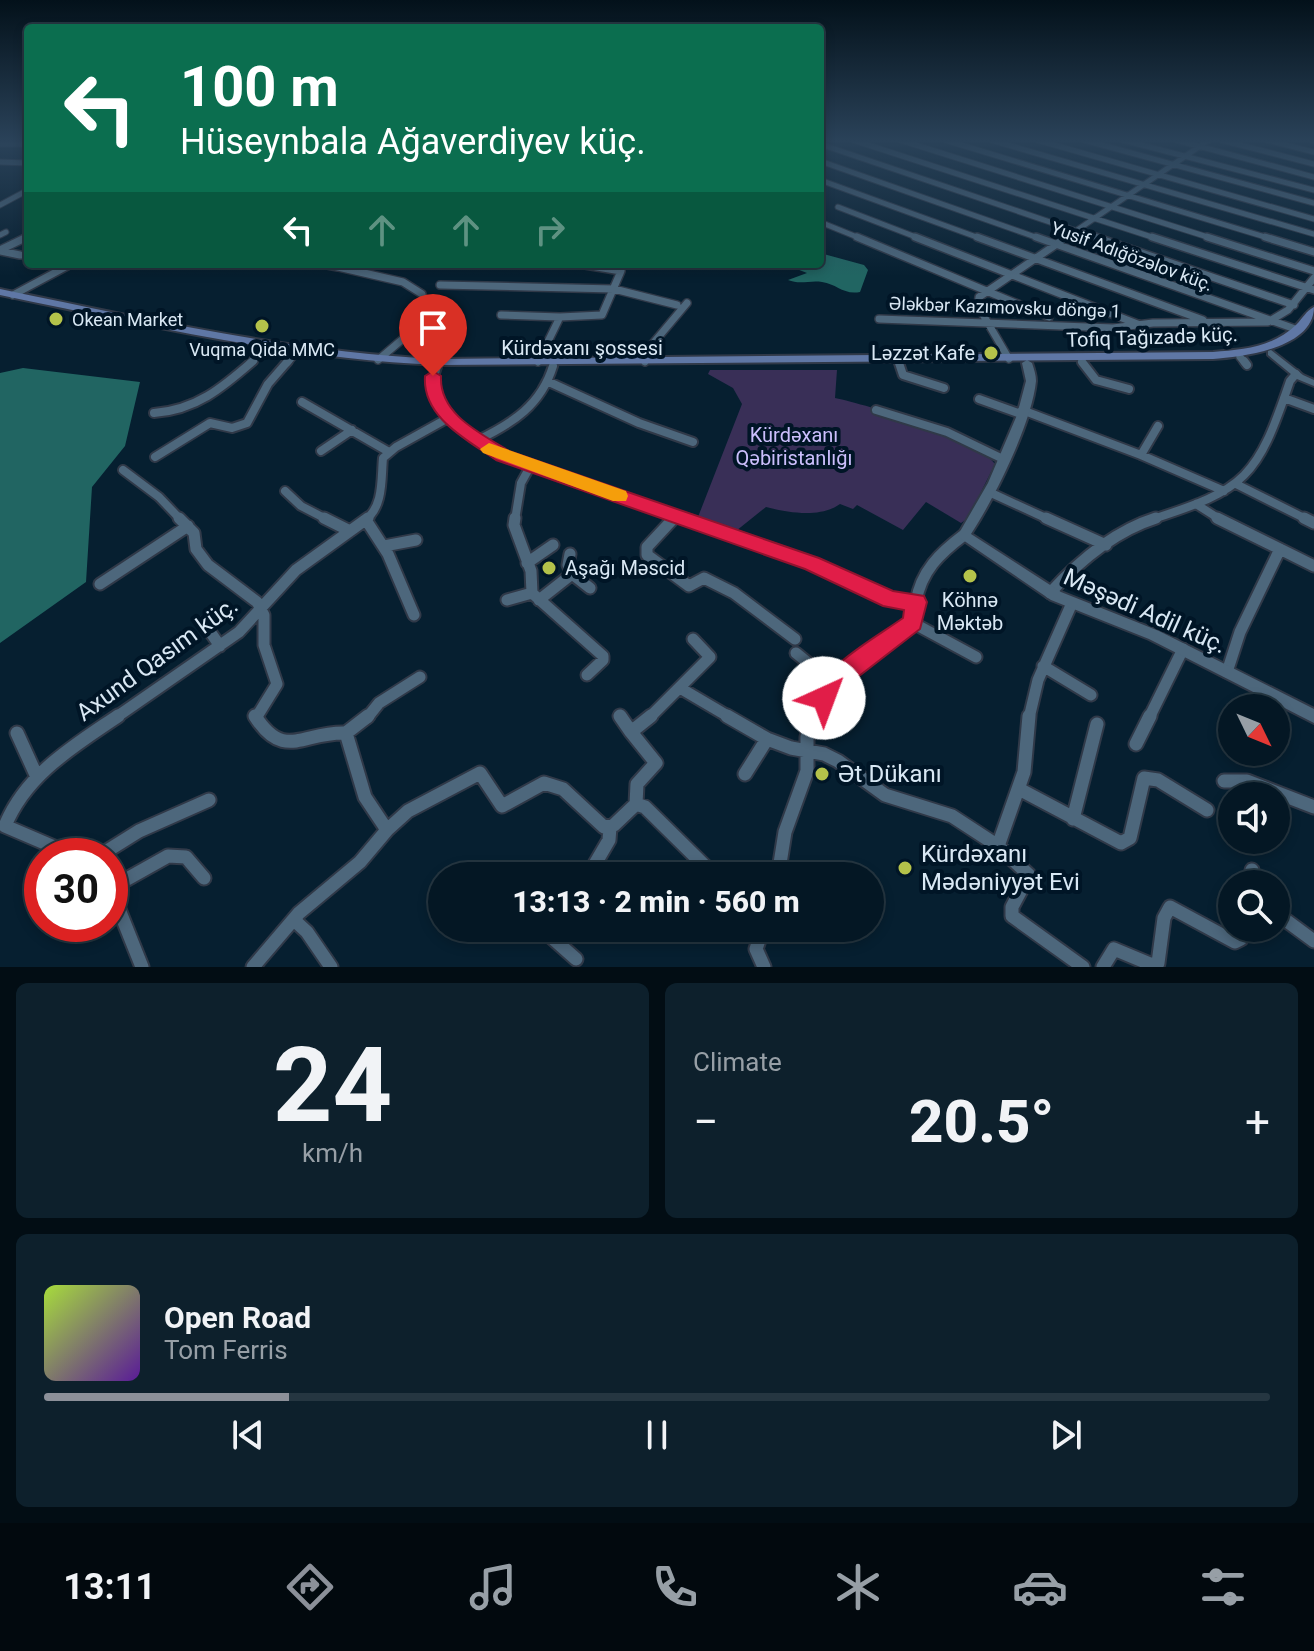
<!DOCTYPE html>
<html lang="en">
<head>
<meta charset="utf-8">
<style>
	body { margin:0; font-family:Roboto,sans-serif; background:#0d202c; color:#f1f3f6; height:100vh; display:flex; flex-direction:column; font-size:30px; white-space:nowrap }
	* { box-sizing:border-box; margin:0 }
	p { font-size:26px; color:#979fa6 }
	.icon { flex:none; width:44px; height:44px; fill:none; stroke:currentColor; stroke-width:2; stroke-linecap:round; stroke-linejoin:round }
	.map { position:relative; height:967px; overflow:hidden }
	.drawer { display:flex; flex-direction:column; gap:16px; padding:16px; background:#020d14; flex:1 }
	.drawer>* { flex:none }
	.top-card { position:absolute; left:24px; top:24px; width:800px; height:244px; border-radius:8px; box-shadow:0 4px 12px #0003,0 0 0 2px #253641; background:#0b6e4f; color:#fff; overflow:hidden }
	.needle { width:52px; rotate:133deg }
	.buttons { position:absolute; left:1218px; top:694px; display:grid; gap:16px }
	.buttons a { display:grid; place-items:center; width:72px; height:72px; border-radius:50%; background:#041724; box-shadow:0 4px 12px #0003,0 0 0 2px #253641; font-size:40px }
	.speed { position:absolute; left:24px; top:838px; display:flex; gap:16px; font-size:40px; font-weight:700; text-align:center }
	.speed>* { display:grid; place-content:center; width:104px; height:104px; border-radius:50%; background:#041724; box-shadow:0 4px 12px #0003,0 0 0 2px #253641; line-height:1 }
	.speed .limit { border:12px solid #d22; background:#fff; color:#111 }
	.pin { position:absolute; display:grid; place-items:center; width:68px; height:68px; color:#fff; margin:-82px -34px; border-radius:50% 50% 50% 0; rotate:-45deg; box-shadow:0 0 8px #0007 }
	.pin .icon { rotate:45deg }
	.me { position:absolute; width:88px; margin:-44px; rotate:43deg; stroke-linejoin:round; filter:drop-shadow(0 0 6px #0008) }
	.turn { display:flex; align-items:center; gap:28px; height:168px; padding:0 24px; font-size:36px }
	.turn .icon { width:104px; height:104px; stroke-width:2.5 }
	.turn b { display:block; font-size:56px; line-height:68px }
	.lanes { display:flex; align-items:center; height:76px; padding:0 24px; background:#0003; justify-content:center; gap:40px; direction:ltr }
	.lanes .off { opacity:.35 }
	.big { font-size:60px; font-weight:800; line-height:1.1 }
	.drawer .tile { flex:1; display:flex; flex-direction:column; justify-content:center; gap:12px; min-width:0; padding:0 28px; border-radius:12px; background:#0d202c }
	.drawer .dial { align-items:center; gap:0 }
	.dial b { font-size:104px; line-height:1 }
	.song { display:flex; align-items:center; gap:24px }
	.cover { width:96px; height:96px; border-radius:12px; background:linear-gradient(135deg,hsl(80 70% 55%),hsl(270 70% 35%)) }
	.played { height:8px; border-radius:4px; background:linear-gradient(90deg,#8c9099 20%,#253641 20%) }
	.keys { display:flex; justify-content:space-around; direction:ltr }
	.heat { display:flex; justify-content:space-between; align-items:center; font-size:44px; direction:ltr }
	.drawer .tiles { flex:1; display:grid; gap:16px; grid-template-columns:1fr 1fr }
	.tile:last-child { grid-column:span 2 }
	.trip { position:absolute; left:428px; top:862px; width:456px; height:80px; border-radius:40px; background:#041724; box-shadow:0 4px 12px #0003,0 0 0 2px #253641; font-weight:800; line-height:80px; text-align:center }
	.menu { display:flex; height:128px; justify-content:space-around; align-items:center; background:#02090e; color:#979fa6 }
	.menu .icon { width:56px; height:56px }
	.menu .current { color:#8c9099 }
	.menu b { font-size:36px; color:#f1f3f6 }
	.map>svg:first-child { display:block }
</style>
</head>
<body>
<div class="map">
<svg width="1314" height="967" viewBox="0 0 1314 967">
	<rect width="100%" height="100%" fill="#061f30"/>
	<path fill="#392f57" d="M710 370H837L835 398C868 405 977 437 995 464L968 518 961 523 926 502 903 530 857 505 853 509 840 504C821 518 789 513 766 507L736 531 698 517 742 404 733 388 708 374Z"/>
	<path fill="#216562" d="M820 253 864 265 868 270 860 292C843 295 837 284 822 282 810 280 800 285 788 280L807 273 784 264H820Z
		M23 368 140 382 125 446 92 487 86 582 0 643V373Z"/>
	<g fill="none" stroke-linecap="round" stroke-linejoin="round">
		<g stroke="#303948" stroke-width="7">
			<path id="minor-far4" d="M853 140 1158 239
				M900 140 1214 239
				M945 140 1272 239
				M991 140 1314 234
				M1037 140 1314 219
				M1084 140 1314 203
				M1123 140 1314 190
				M1176 140 1314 177
				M1221 140 1314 164
				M1267 140 1314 152
				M1311 140 1314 141
				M0 144H28
				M820 144 1100 239
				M820 161 1041 239
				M0 162 28 163
				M820 180 982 239
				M0 205 28 190
				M838 207 921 239
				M820 222 862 239
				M0 235 6 232
				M23 239 28 237
				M1064 239 1209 140"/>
		</g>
		<g stroke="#303948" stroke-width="10">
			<path id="minor-far3" d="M857 237 1049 317
				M915 237 1140 325
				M977 237 1203 320
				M1036 237 1298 330
				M1095 237 1294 305
				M1152 237 1314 290
				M1207 237 1314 271
				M1265 237 1314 252
				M0 250 27 237
				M0 251 20 255
				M322 264 338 267
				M344 264 338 267 403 282 422 294 426 313 424 321 378 360
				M440 285 614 289 677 305
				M13 295 71 264
				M501 315 560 317
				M879 319 1113 328 1153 323 1268 322 1288 310 1314 278
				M1240 357 1245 363
				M1009 359 978 306 979 297 1067 237
				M538 362 560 317 602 315 621 271 579 264
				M645 362 650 347 687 303
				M250 363 263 352
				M287 363 292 357"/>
		</g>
		<g stroke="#303948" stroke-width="12">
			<path id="minor-far2" d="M1244 361 1247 365
				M1082 362 1096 380 1129 389
				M899 363 903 375 944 388
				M437 367C418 409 471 438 502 455L688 520
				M549 382 639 423 693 442
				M1284 398 1314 409
				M979 399 1021 414
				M302 402 389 452
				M876 410 947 432 1003 459
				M1022 410 1141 455 1224 491
				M154 413C196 410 222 388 253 361
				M478 440C513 423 541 405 553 366
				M321 451 352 430
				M1141 455 1158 426
				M155 457 210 423 232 428 247 423 268 384 288 361
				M123 470 159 497 181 520
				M1236 484 1308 520
				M285 491 301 506 328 520
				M989 492 1050 520
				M1196 504 1221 520
				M365 520C384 507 381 478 383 458L396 447 450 417
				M515 520 521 483 531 465
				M672 520 676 516
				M1150 520C1247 489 1257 478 1290 381L1296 374"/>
		</g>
		<g stroke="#303948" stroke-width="15">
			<path id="minor-far1" d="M179 518 194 533 196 549 208 565 257 602 264 615V645L277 684 256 718
				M324 518 350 531
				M515 518 514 525 531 571 532 593 603 656V660L587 675
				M674 518 647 547V555L689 586 704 578 734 593 795 639
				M682 518 812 563 891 600 916 602C921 571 940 553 964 535
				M1046 518 1106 545
				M1217 518 1314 566
				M1304 518 1314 523
				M366 520 388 554 414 615
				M384 546 416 540
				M527 563 553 545
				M572 574 590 588
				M100 584 188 526
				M1050 593C1079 561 1115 531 1156 518
				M507 600 532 593
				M539 600 572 574 568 565 570 554
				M204 623 220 646
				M913 623 976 657
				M796 653 834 684
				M1043 666 1091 695
				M1227 672 1240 632 1280 549
				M680 688 731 718
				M115 718 239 632 296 570 368 518
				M367 718 379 703 420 677
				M649 718 710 657 693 639
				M812 718C839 674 872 653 913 623L916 602
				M1029 718 1038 680 1072 603
				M1149 718 1183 649"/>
		</g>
		<g stroke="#303948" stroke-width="17">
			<path id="minor" d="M255 716C284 762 304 731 346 733L365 797 387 830 408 811 480 773 502 806 544 783 563 789 604 827 614 825 636 804 645 807 715 876
				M620 716 631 732
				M727 716 767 739 791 748 824 754 838 761 885 795 952 816 998 846 1029 875 1012 907V916L1083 967
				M17 733 37 777
				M346 733 368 716
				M1136 744 1150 716
				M745 774 767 739
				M1224 781H1247L1314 807
				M1019 789 1121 843 1130 838 1144 778 1158 780 1207 810
				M636 804 637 784 656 763 631 732 651 716
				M1073 819 1097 724
				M998 846 1024 772 1029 716
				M75 856 5 826C26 774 74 746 118 716
				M99 856 139 831 209 800
				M1252 870 1254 884
				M588 876 609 840 610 827
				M778 876 785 832 807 771V737L813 716
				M110 887 142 967
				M111 888 168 856 186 857 204 878
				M1276 913 1314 941
				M294 920 307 932 331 967
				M541 928 576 959
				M763 928 756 949 764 967
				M253 967 299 913 360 862 387 830
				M1103 967 1114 949 1150 964 1158 963 1164 918 1170 907 1235 942 1241 939 1245 928"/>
		</g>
		<g stroke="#303948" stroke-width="4">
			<path id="tertiary" d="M1271 350 1303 375 1314 380V386L1297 379 1268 355V351Z
				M1027 360 1032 363C1034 369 1036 375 1036 381 1032 423 994 499 971 534L1061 592 1159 631 1314 709V723L1149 639 1051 600 960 538 958 535 988 483 1017 415 1026 381 1022 363Z"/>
		</g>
		<g stroke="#303948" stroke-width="4">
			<path id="primary" d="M0 289C146 319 290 352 439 359L1213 352C1243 350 1273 347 1296 325 1303 318 1306 311 1314 307 1314 348 1243 357 1213 359L439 365C290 359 146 325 0 295Z"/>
		</g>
		<use href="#minor-far4" stroke="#4d677c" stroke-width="5"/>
		<use href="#minor-far3" stroke="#4d677c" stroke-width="7"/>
		<use href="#minor-far2" stroke="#4d677c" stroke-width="8"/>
		<use href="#minor-far1" stroke="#4d677c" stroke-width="11"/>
		<use href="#minor" stroke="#4d677c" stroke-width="13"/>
		<use href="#tertiary" fill="#4d677c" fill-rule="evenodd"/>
		<use href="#primary" fill="#5f77a5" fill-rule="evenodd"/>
	</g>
	<linearGradient id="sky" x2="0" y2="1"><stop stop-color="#03111a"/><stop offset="0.51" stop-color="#2a4259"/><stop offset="1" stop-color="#2a4259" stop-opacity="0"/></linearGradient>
	<rect width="1314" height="276" fill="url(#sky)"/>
	<path fill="#e11d48" stroke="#92132f" stroke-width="2" d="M433 371 441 376C439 414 480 433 509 451L819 558 893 591 924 596 927 602 920 629 854 680 832 706 824 709 815 706 812 698C828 663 872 640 903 618L904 610 883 606 805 569 496 460C466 439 422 417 425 376Z"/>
	<path fill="#f59e0b" d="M489 443 626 491 628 496 626 501H613L483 453 480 449Z"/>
	<g fill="#b4c24a" stroke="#001526" stroke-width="3">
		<circle cx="56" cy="319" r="8"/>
		<circle cx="262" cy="326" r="8"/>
		<circle cx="991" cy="353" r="8"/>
		<circle cx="549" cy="568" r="8"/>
		<circle cx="970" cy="576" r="8"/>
		<circle cx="822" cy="774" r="8"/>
		<circle cx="905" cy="868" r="8"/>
	</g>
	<g text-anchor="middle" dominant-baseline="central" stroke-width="8" stroke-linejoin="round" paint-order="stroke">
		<g font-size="18" fill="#d9e8f4" stroke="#001526">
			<text transform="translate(1132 256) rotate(20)">Yusif Adığözəlov küç.</text>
			<text transform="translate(1005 307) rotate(2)">Ələkbər Kazımovsku döngə 1</text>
		</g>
		<g font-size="18" fill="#d9e8f4" stroke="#001526" text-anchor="start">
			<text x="72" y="319">Okean Market</text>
			<text x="262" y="349" text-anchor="middle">Vuqma Qida MMC</text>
		</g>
		<g font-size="20" fill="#d9e8f4" stroke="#001526">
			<text transform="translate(1152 337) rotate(-2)">Tofiq Tağızadə küç.</text>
			<text x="582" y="348">Kürdəxanı şossesi</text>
		</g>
		<g font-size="20" fill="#d9e8f4" stroke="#001526" text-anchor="end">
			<text x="975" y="353">Ləzzət Kafe</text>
			<text x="565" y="568" text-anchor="start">Aşağı Məscid</text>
			<text x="970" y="600" text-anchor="middle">Köhnə<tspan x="970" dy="23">Məktəb</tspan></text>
		</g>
		<g font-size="20" fill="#cbbffc" stroke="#001526">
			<text x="794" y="435">Kürdəxanı<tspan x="794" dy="23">Qəbiristanlığı</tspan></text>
		</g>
		<g font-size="24" fill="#d9e8f4" stroke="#001526">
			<text transform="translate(1145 611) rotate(24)">Məşədi Adil küç.</text>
			<text transform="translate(157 659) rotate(-36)">Axund Qasım küç.</text>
		</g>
		<g font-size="24" fill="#d9e8f4" stroke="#001526" text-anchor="start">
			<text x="838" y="774">Ət Dükanı</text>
			<text x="921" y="854">Kürdəxanı<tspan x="921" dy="28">Mədəniyyət Evi</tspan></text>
		</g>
	</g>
</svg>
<div class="buttons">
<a><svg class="needle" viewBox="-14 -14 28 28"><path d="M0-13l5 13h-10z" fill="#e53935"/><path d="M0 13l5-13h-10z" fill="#979fa6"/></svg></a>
<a><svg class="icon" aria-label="sound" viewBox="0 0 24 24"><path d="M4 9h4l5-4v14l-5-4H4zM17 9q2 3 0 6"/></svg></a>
<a><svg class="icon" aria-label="search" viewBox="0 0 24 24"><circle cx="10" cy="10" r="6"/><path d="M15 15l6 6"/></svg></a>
</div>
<div class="speed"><div class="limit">30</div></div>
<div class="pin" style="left:433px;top:376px;background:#d93025"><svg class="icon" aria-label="arrive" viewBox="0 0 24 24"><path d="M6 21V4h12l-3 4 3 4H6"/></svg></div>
<svg class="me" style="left:824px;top:698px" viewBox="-20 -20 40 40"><circle r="19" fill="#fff"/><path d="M0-13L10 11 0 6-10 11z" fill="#e11d48"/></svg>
<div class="trip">13:13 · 2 min · 560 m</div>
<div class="top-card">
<div class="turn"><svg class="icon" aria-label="left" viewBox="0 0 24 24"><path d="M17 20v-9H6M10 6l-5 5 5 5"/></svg><div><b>100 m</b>Hüseynbala Ağaverdiyev küç.</div></div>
<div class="lanes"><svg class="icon" aria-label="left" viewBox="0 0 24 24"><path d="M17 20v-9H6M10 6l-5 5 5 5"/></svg><svg class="icon off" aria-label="ahead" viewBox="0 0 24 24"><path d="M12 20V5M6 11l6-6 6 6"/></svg><svg class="icon off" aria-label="ahead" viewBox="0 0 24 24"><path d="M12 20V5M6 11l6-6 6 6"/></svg><svg class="icon off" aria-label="right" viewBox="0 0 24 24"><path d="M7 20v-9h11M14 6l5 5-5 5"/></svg></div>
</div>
</div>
<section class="drawer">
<div class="tiles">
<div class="tile dial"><b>24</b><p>km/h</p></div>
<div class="tile"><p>Climate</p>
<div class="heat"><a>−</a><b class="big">20.5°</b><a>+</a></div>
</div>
<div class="tile">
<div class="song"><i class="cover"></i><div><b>Open Road</b><p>Tom Ferris</p></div></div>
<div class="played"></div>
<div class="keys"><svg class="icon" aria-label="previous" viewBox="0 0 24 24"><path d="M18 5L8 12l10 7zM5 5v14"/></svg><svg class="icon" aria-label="pause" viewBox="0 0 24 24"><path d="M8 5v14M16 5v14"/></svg><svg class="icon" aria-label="next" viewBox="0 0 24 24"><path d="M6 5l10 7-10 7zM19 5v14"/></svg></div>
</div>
</div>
</section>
<nav class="menu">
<b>13:11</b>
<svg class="icon current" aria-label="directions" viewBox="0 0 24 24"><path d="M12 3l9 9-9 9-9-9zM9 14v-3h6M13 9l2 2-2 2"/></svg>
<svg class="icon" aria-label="music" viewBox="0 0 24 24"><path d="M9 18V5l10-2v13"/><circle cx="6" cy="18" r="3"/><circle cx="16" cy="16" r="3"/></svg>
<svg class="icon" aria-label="phone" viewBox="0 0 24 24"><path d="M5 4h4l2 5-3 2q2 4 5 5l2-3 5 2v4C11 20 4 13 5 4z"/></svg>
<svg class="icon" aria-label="climate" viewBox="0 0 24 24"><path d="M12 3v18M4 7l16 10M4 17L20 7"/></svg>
<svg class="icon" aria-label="car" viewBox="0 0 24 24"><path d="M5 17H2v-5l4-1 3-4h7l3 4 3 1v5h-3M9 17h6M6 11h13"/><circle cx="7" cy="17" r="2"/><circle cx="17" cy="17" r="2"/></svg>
<svg class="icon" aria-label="filters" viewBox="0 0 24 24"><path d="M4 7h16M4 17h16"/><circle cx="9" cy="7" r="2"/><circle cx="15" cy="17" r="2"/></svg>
</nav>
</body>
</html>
